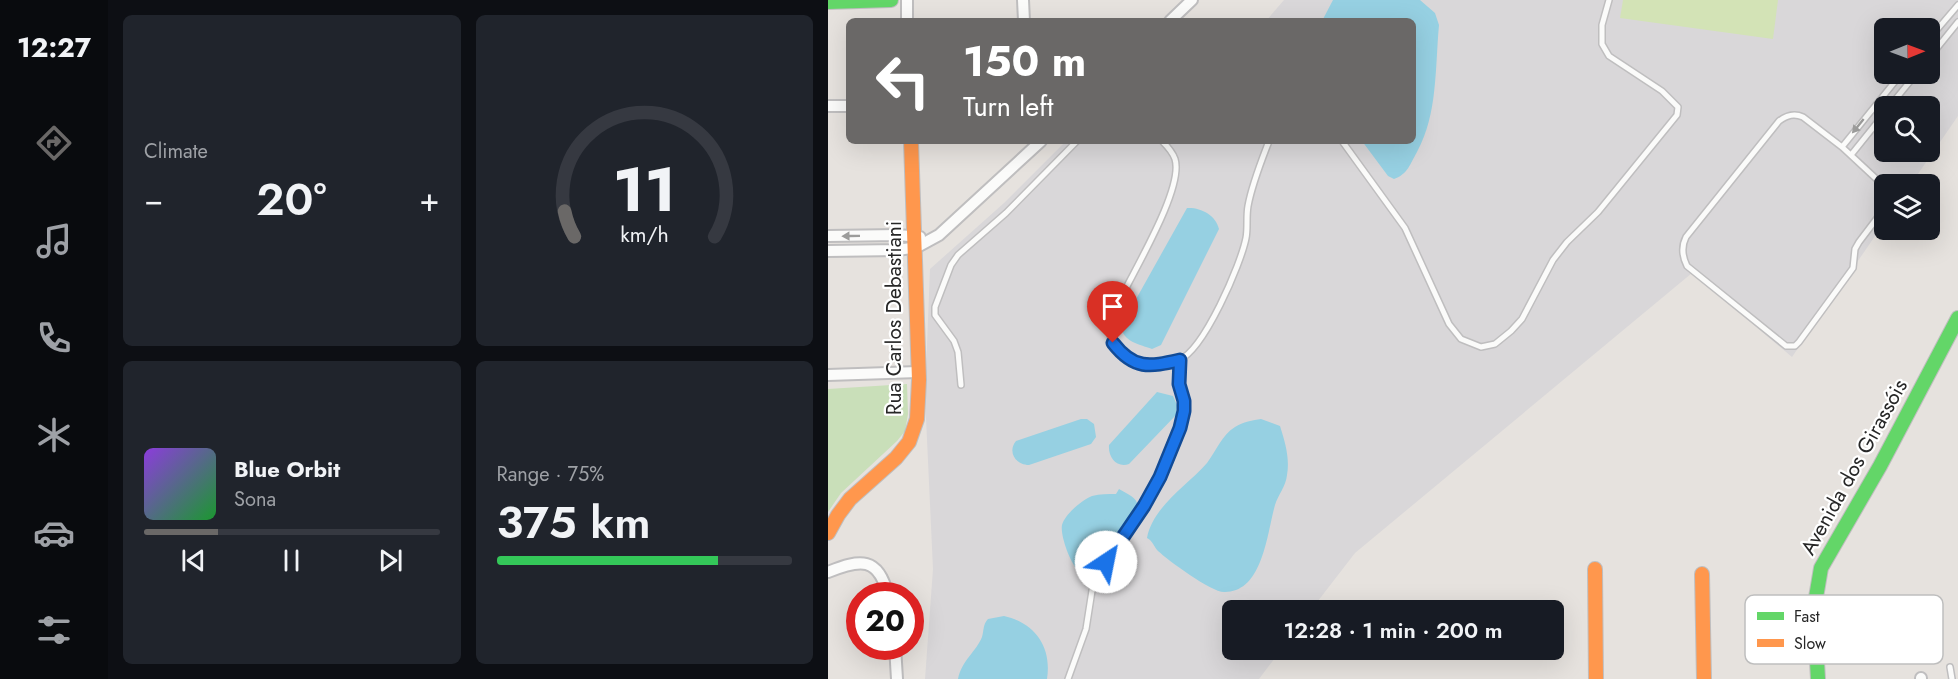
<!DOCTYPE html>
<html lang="en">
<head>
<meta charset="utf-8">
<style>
	body { margin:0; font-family:Jost,sans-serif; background:#20242c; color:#f1f3f6; height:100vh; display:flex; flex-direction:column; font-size:22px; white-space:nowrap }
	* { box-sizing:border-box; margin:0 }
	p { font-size:20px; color:#9ea1a6 }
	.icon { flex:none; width:33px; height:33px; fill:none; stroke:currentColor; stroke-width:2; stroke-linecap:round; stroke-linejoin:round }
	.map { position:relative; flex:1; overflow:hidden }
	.panel { display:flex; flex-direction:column; gap:15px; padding:15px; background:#0d0f14; width:720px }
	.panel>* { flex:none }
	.banner { position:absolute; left:18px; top:18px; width:570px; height:126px; border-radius:9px; box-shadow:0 6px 24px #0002; background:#6a6867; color:#fff; overflow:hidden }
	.needle { width:39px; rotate:89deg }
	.tools { position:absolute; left:1046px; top:18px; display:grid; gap:12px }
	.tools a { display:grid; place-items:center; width:66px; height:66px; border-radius:9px; background:#171b24; box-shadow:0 6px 24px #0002; font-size:30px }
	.speed { position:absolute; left:18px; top:582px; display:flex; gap:12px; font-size:30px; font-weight:700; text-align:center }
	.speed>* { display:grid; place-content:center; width:78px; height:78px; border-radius:50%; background:#171b24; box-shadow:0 6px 24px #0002; line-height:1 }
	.speed .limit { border:9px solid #d22; background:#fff; color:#111 }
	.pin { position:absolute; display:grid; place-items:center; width:51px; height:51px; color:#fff; margin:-62px -26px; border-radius:50% 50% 50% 0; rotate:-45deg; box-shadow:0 0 6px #0007 }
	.pin .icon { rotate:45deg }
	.me { position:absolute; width:66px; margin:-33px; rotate:34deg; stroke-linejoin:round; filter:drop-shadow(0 0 4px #0008) }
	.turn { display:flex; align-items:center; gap:21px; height:126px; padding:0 18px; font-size:27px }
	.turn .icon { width:78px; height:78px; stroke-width:2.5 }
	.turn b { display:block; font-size:42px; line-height:51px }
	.big { font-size:45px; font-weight:600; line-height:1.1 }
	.panel .card { flex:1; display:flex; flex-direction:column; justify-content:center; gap:9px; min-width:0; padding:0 21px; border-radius:9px; background:#20242c }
	.panel .dial { align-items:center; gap:0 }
	.dial svg { height:156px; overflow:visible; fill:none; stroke:#363941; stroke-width:7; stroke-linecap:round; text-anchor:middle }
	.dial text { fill:#f1f3f6; stroke:none }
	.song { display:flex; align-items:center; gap:18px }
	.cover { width:72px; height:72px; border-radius:9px; background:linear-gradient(135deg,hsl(270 70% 55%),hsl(130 70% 35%)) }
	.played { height:6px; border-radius:3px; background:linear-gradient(90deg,#6a6867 25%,#363941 25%) }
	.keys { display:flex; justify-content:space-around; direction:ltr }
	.heat { display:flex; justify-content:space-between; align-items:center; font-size:33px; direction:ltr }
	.charge { height:9px; border-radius:4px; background:linear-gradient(90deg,#34c759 75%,#363941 0) }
	.panel .tiles { flex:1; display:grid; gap:15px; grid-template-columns:repeat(2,1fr) }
	.trip { position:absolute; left:394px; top:600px; width:342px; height:60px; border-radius:9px; background:#171b24; box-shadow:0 6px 24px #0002; font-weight:600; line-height:60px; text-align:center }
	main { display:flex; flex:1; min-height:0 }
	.tabs { display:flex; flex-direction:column; width:108px; justify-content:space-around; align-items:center; background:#090b0e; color:#9ea1a6 }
	.tabs .icon { width:42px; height:42px }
	.tabs .current { color:#6a6867 }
	.tabs b { font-size:27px; color:#f1f3f6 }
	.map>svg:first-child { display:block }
</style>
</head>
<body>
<main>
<nav class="tabs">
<b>12:27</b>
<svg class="icon current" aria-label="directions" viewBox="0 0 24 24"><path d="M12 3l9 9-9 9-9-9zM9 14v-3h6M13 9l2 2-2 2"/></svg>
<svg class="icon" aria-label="music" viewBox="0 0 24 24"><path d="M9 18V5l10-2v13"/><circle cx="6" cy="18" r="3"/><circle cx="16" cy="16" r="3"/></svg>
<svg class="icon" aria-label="phone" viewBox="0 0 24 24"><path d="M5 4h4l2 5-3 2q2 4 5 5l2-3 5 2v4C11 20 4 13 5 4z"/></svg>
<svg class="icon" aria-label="climate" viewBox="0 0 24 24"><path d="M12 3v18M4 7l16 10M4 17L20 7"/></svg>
<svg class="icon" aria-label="car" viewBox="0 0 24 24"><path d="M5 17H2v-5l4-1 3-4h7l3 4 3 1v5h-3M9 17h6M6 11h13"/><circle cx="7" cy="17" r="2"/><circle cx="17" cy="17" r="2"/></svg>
<svg class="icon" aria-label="filters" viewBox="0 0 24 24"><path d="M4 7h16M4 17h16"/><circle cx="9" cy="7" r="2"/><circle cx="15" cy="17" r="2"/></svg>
</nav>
<section class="panel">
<div class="tiles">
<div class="card"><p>Climate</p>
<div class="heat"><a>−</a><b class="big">20°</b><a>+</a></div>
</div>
<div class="card dial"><svg viewBox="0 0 100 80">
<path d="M14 69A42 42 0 1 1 86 69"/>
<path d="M14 69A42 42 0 0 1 9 56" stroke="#6a6867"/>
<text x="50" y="56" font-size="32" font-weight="700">11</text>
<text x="50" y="72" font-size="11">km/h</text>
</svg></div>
<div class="card">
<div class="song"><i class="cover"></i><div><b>Blue Orbit</b><p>Sona</p></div></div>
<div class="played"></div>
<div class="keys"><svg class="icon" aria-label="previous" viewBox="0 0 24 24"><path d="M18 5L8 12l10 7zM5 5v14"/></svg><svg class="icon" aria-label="pause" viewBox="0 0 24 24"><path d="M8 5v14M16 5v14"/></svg><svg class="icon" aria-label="next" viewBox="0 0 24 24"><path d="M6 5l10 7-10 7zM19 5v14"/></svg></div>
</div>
<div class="card"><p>Range · 75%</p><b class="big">375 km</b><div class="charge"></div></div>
</div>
</section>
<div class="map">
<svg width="1130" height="679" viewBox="0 0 1130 679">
	<rect width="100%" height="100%" fill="#e6e2de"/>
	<path fill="#d9d7d9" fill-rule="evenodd" d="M456 0H1130V116L1083 184H1056V223L964 357 864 273 527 553 483 610H405V650H453L431 679H97L105 569 97 396 102 269 176 203 238 141H585V21H438ZM1056 28H1101V74H1056ZM1056 106H1101V152H1056Z"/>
	<path fill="#c9dfb9" d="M79 384 80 414 77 431 69 441 13 493 0 512V389Z"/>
	<path fill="#d3e3b6" d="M795 0H950L945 39 792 18Z"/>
	<path fill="#96d0e2" d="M505 0H592L607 13 611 25C607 67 610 114 589 152 582 164 580 174 566 179L560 176 534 141H585V21H494Z
		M359 208C372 207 388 215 391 229L333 345 324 349C311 344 295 342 293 326Z
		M329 392 345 396 349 405 348 415 301 464C289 468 280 458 281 445Z
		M253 419H259L266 424 268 437 263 444 201 465C188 465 179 452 188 441Z
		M433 419 452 426C457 442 462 458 459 475 458 486 450 495 447 505 439 533 435 593 396 592 383 592 341 561 330 551 326 547 325 541 319 538 325 506 359 486 379 463 388 451 394 435 407 427 415 422 425 420 433 419Z
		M291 489C299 494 309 497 310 506 301 524 282 565 263 572 258 572 253 572 249 569 242 562 232 535 234 525 237 514 254 500 264 496 272 494 280 494 288 494Z
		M176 616C207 623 224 647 219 679H130C134 660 148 652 154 637 156 630 155 624 160 619Z"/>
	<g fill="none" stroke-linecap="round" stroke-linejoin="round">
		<g stroke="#bfbebf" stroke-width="8">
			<path id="lane" d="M1101 39 1130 5
				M1101 58 1130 22
				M1062 106 1088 74
				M334 141C339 146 345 153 347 159 356 187 308 267 295 294 289 305 279 319 281 332 284 347 296 360 311 363 323 366 340 365 351 360 376 350 413 264 418 238 420 228 418 217 420 206 424 184 433 162 441 141
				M514 141 577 228 621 324 633 339 653 347 667 344 683 331 694 319 725 260 739 242 770 212 849 115 850 107 834 91 781 56 774 44V25L781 0
				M1014 147 1073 74
				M1023 155 1056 114
				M1056 186 1014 147 975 117C966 113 959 115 951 121L858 237C853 247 854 256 859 266L958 346H967L971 342 1025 268 1027 249 1031 242 1056 209
				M133 385 130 352 126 341 107 315V307L123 265 130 255 178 213 249 141
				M1122 667 1124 679
				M240 679 258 629 266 578 316 506 332 477 352 428 356 411V401L351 384 352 360"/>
		</g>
		<g stroke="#bfbebf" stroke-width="14">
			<path id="street" d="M79 0V21
				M195 0 196 21
				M342 21 364 0
				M0 106H21
				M0 236 70 235 92 237
				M0 251 70 250 89 247 111 235 213 141
				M0 375 90 372
				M0 572C32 559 51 556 60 596
				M67 646 69 679
				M1093 678V679"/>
		</g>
		<g stroke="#bfbebf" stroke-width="16">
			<path id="fast" d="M0 2 63 0
				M990 679 986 609 993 568 1052 466 1130 318"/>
		</g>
		<g stroke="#bfbebf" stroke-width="16">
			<path id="slow" d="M0 533 10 515 22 499 68 458 81 442 89 419 91 380 83 141
				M767 569 768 679
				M874 574 876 679"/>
		</g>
		<use href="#lane" stroke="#fbfbfa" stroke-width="5"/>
		<use href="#street" stroke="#fbfbfa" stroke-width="10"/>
		<use href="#fast" stroke="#63d668" stroke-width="14"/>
		<use href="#slow" stroke="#ff974d" stroke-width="14"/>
	</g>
	<defs><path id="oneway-solid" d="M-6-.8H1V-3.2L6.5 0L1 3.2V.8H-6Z" transform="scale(1.5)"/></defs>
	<g fill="#9c9c9b">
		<use href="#oneway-solid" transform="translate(1030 126) rotate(129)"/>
		<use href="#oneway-solid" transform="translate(23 236) rotate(179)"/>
	</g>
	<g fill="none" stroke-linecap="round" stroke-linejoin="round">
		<g stroke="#114b97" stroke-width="15">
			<path id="route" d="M278 562 316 506 332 477 352 428 356 411V401L351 384 352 360C321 367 306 370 285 343"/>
		</g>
		<use href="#route" stroke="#1a73e8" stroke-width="10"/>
	</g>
	<g text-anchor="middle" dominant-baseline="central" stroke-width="4.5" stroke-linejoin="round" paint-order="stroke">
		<g font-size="21" fill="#272727" stroke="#fff">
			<text transform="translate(66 318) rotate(-90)">Rua Carlos Debastiani</text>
			<text transform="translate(1026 467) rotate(-61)">Avenida dos Girassóis</text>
		</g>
	</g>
	<rect x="917" y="595" width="198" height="69" rx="9" fill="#fff" stroke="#bebebe" stroke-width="1.5"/>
	<rect x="929" y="612" width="27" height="8" fill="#63d668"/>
	<rect x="929" y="639" width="27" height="8" fill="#ff974d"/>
	<g font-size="16" fill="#272727">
		<text x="966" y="622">Fast</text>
		<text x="966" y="649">Slow</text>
	</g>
</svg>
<div class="tools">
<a><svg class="needle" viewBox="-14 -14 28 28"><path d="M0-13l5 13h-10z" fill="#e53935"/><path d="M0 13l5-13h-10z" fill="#9ea1a6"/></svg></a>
<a><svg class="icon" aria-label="search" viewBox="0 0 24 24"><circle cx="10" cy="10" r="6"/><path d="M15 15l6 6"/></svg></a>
<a><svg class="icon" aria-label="layers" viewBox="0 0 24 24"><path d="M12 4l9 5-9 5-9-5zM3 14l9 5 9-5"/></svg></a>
</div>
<div class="speed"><div class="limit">20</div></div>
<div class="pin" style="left:285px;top:343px;background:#d93025"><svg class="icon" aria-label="arrive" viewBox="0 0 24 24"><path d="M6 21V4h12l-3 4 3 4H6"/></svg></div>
<svg class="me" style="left:278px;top:562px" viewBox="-20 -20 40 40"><circle r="19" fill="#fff"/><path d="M0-13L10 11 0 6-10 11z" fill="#1a73e8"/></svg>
<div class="trip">12:28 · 1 min · 200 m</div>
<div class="banner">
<div class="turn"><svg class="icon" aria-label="left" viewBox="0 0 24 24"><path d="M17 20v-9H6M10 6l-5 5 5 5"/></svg><div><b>150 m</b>Turn left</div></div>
</div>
</div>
</main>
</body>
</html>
